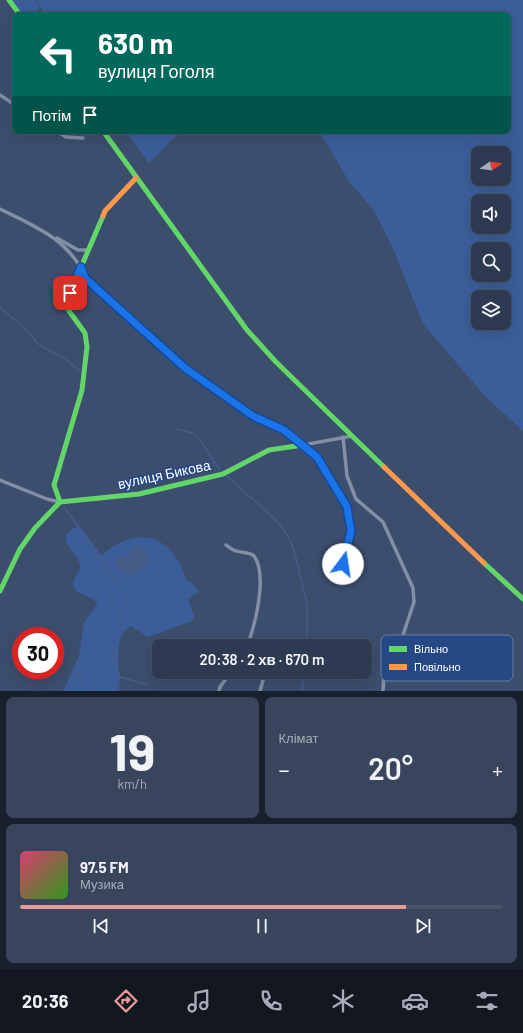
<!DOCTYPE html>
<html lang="uk">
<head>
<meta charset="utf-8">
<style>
	body { margin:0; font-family:Barlow,sans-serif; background:#39455c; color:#f1f3f6; height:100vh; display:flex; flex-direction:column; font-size:15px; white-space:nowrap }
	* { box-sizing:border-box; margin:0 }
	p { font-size:13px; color:#a7adb8 }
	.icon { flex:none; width:22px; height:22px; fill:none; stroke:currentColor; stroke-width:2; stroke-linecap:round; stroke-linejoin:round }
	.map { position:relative; height:691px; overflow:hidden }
	.drawer { display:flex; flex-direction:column; gap:6px; padding:6px; background:#19202d; flex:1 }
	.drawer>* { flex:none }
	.guide { position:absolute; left:12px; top:12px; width:499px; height:122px; border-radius:8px; box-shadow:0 4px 16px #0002,0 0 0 1px #485469; background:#00695c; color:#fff; overflow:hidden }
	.needle { width:26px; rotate:77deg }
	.controls { position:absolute; left:471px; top:146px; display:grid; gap:8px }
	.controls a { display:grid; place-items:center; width:40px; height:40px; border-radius:8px; background:#2d3a52; box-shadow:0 4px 16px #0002,0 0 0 1px #485469; font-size:20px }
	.speed { position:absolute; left:12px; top:627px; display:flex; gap:8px; font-size:20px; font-weight:700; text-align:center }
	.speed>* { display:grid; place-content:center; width:52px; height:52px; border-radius:50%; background:#2d3a52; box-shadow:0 4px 16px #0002,0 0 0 1px #485469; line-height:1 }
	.speed .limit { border:6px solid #d22; background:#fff; color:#111 }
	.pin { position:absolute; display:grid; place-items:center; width:34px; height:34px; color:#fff; margin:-17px; border-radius:8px; box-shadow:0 2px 6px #0006 }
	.me { position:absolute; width:44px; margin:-22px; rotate:14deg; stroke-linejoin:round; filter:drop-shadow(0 0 3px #0008) }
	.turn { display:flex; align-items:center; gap:14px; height:84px; padding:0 20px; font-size:18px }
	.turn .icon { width:52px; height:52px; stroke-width:2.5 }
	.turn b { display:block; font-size:28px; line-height:34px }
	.then { display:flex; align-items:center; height:38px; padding:0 20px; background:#0003; gap:8px; font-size:15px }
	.big { font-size:30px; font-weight:600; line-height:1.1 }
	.drawer .card { flex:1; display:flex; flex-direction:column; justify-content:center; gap:6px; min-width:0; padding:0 14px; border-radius:8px; background:#39455c }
	.drawer .dial { align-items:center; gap:0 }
	.dial b { font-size:52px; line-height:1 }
	.song { display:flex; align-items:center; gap:12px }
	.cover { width:48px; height:48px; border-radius:6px; background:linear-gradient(135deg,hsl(340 70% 55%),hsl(110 70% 35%)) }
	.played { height:4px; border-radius:2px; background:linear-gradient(90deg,#e69b98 80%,#485469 80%) }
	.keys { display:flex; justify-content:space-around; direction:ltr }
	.heat { display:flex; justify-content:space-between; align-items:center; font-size:22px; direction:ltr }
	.drawer .tiles { flex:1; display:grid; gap:6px; grid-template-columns:1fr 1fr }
	.card:last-child { grid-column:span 2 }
	.trip { position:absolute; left:152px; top:639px; width:220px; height:40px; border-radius:8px; background:#2d3a52; box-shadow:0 4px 16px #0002,0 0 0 1px #485469; font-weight:600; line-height:40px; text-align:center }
	.tab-bar { display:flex; height:64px; justify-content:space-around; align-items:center; background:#121721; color:#a7adb8 }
	.tab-bar .icon { width:28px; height:28px }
	.tab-bar .active { color:#e69b98 }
	.tab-bar b { font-size:18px; color:#f1f3f6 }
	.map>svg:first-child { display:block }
</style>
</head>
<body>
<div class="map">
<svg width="523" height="691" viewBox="0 0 523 691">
	<rect width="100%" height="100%" fill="#3c4e6e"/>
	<path fill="#3b5e9a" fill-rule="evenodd" d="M11 0H35L40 8 32 15H21Z
		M36 0H523V431L484 395 423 324 393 248 373 209 350 183 319 131H508V15H46ZM478 153H504V179H478ZM478 201H504V227H478ZM478 249H504V275H478ZM478 297H504V323H478Z
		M126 131H181L149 163Z
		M80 526 102 556C120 536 153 529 172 552 179 560 183 572 188 582H191L199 591 188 599 194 616 192 621C176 625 163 633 148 637L131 626C128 628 123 631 122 635 114 653 121 673 119 691H63L79 656 84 623 98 602C80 590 62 594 81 568 80 552 48 537 80 526Z"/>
	<path fill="#445c87" d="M135 545C146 548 150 554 148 565L134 574 125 575 116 568V557L127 556Z"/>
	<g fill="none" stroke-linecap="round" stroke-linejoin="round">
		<path stroke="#445c87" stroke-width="1.5" d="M0 307 29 332 37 343 53 353 63 357 80 371
			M177 429 192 433 200 440 220 470 276 520 285 532 291 542 296 558 307 604V646
			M64 507 90 543 120 588 125 598 113 655 120 677 149 685
			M76 671 93 691
			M66 691 76 673 80 657
			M116 691 120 677
			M302 691 304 672"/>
		<path stroke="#828fa4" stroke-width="3.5" d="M0 95 15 105
			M57 131 66 137 83 138
			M0 209C33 225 72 241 85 278L185 368 253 416 284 430 317 457 347 507 351 531 343 564
			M57 238 78 250H89
			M343 437 347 476 356 499 383 522 413 588 414 602 403 635 384 673 383 691
			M303 445 352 436
			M0 480 47 499 60 502
			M226 545C229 547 233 551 237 551 242 553 251 552 254 556 268 575 255 626 247 646
			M219 691 220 687 231 672
			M260 691 263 680"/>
		<path stroke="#63d668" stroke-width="5" d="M9 0 20 15
			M103 131 247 330 276 362 384 467
			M60 502 54 485 82 390 87 347 85 333 69 311 70 293 103 216
			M484 563 523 599
			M0 591 20 549 35 528 60 502 139 494 223 474 269 450 303 445"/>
		<path stroke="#ff974d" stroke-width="5" d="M103 216 105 211 136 178
			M384 467 484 563"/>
	</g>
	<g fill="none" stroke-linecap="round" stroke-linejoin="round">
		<g stroke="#114b97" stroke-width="10">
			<path id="route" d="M70 293 81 267 85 278 185 368 253 416 284 430 317 457 347 507 351 531 343 564"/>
		</g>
		<use href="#route" stroke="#1a73e8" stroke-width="7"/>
	</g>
	<g text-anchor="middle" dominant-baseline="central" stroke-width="3" stroke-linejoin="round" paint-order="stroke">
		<g font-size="14" fill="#fff" stroke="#264884">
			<text transform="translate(164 474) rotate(-12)">вулиця Бикова</text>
		</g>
	</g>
	<rect x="381" y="635" width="132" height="46" rx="6" fill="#264884" stroke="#677fa9" stroke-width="1"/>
	<rect x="389" y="646" width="18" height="6" fill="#63d668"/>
	<rect x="389" y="664" width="18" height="6" fill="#ff974d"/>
	<g font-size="11" fill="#fff">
		<text x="414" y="653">Вільно</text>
		<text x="414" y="671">Повільно</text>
	</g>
</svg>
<div class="controls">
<a><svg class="needle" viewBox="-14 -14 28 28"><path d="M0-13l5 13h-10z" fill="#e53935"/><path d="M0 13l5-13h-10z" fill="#a7adb8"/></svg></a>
<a><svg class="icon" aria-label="sound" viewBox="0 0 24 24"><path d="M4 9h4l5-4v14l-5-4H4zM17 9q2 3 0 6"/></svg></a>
<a><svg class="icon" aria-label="search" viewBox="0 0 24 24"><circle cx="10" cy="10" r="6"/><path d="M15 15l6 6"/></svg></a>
<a><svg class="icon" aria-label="layers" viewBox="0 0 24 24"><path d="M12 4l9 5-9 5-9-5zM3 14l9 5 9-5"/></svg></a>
</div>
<div class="speed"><div class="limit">30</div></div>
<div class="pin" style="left:70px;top:293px;background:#d93025"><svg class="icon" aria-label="arrive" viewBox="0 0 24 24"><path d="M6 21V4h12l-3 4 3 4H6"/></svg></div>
<svg class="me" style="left:343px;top:564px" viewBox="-20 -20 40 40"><circle r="19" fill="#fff"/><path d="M0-13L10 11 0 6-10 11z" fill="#1a73e8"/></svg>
<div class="trip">20:38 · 2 хв · 670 m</div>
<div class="guide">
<div class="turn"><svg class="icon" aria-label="left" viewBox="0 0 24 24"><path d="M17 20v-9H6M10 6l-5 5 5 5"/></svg><div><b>630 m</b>вулиця Гоголя</div></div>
<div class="then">Потім<svg class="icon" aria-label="arrive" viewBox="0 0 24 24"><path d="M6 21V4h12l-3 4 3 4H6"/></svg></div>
</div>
</div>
<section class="drawer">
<div class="tiles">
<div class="card dial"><b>19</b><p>km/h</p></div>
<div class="card"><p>Клімат</p>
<div class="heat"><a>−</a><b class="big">20°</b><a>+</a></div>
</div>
<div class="card">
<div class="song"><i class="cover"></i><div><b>97.5 FM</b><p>Музика</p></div></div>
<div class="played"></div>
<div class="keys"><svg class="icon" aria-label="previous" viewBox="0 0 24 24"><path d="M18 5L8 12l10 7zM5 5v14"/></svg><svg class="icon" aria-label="pause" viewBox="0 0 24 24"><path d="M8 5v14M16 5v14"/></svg><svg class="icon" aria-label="next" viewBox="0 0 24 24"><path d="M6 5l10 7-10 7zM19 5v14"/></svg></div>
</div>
</div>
</section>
<nav class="tab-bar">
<b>20:36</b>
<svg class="icon active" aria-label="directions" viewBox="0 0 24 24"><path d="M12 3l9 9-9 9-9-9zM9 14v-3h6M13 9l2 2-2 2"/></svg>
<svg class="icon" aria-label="music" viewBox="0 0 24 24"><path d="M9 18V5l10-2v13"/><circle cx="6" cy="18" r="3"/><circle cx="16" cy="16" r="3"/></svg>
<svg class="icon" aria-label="phone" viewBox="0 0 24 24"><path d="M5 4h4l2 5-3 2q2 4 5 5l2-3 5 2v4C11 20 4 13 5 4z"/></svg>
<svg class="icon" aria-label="climate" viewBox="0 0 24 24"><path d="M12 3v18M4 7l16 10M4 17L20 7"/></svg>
<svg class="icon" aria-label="car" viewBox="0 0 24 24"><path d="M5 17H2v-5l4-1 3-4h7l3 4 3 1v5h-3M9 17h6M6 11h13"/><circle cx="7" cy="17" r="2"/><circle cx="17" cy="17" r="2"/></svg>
<svg class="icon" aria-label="filters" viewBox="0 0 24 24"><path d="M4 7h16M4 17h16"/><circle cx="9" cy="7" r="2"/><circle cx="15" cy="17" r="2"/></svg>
</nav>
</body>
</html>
